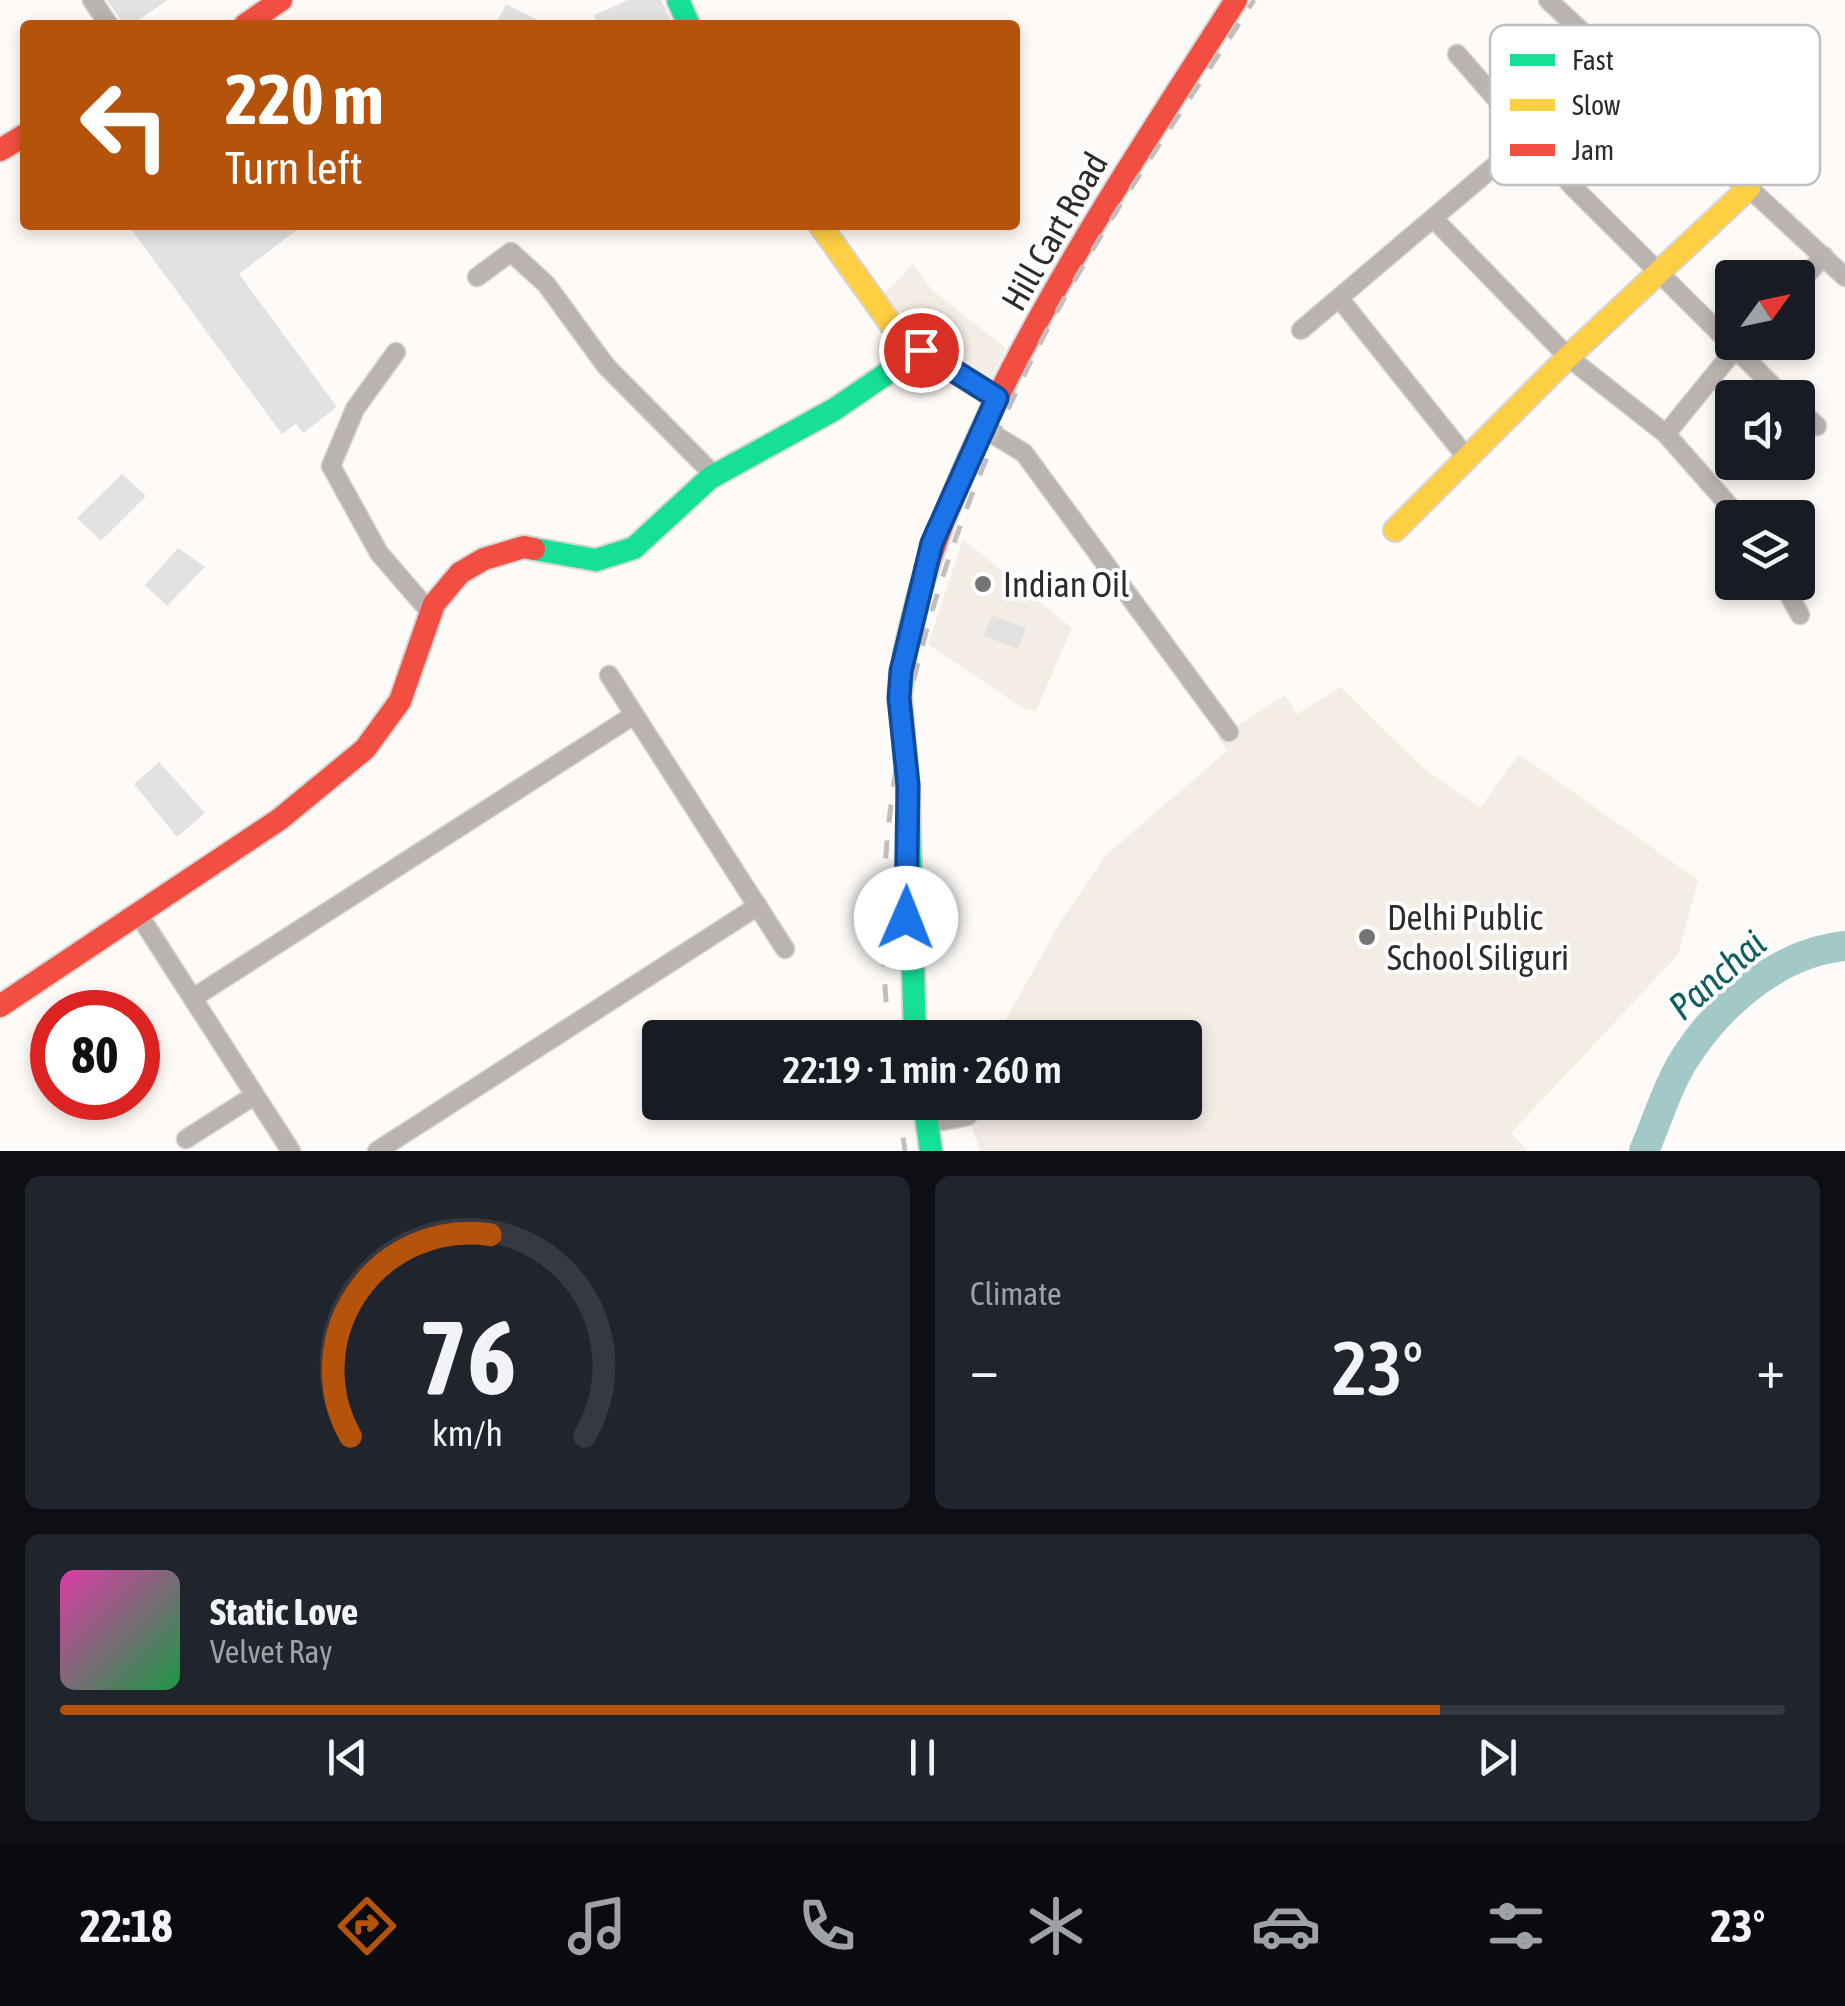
<!DOCTYPE html>
<html lang="en">
<head>
<meta charset="utf-8">
<style>
	body { margin:0; font-family:"Asap Condensed",sans-serif; background:#20242c; color:#f1f3f6; height:100vh; display:flex; flex-direction:column; font-size:38px; white-space:nowrap }
	* { box-sizing:border-box; margin:0 }
	p { font-size:32px; color:#9ea1a6 }
	.icon { flex:none; width:55px; height:55px; fill:none; stroke:currentColor; stroke-width:2; stroke-linecap:round; stroke-linejoin:round }
	.map { position:relative; height:1151px; overflow:hidden }
	.details { display:flex; flex-direction:column; gap:25px; padding:25px; background:#0d0f14; flex:1 }
	.details>* { flex:none }
	.top-card { position:absolute; left:20px; top:20px; width:1000px; height:210px; border-radius:10px; box-shadow:0 5px 15px #0003; background:#b45309; color:#fff; overflow:hidden }
	.needle { width:65px; rotate:57deg }
	.fabs { position:absolute; left:1715px; top:260px; display:grid; gap:20px }
	.fabs a { display:grid; place-items:center; width:100px; height:100px; border-radius:10px; background:#171b24; box-shadow:0 5px 15px #0003; font-size:50px }
	.speed { position:absolute; left:30px; top:990px; display:flex; gap:20px; font-size:50px; font-weight:700; text-align:center }
	.speed>* { display:grid; place-content:center; width:130px; height:130px; border-radius:50%; background:#171b24; box-shadow:0 5px 15px #0003; line-height:1 }
	.speed .limit { border:15px solid #d22; background:#fff; color:#111 }
	.pin { position:absolute; display:grid; place-items:center; width:85px; height:85px; color:#fff; margin:-42px; border:5px solid #fff; border-radius:50%; box-shadow:0 2px 10px #0007 }
	.me { position:absolute; width:110px; margin:-55px; rotate:1deg; stroke-linejoin:round; filter:drop-shadow(0 0 8px #0008) }
	.turn { display:flex; align-items:center; gap:35px; height:210px; padding:0 40px; font-size:45px }
	.turn .icon { width:130px; height:130px; stroke-width:2.5 }
	.turn b { display:block; font-size:70px; line-height:85px }
	.big { font-size:75px; font-weight:600; line-height:1.1 }
	.details .tile { flex:1; display:flex; flex-direction:column; justify-content:center; gap:15px; min-width:0; padding:0 35px; border-radius:15px; background:#20242c }
	.details .dial { align-items:center; gap:0 }
	.dial svg { height:260px; overflow:visible; fill:none; stroke:#363941; stroke-width:7; stroke-linecap:round; text-anchor:middle }
	.dial text { fill:#f1f3f6; stroke:none }
	.song { display:flex; align-items:center; gap:30px }
	.cover { width:120px; height:120px; border-radius:15px; background:linear-gradient(135deg,hsl(320 70% 55%),hsl(140 70% 35%)) }
	.played { height:10px; border-radius:5px; background:linear-gradient(90deg,#b45309 80%,#363941 80%) }
	.keys { display:flex; justify-content:space-around; direction:ltr }
	.heat { display:flex; justify-content:space-between; align-items:center; font-size:55px; direction:ltr }
	.details .tiles { flex:1; display:grid; gap:25px; grid-template-columns:1fr 1fr }
	.tile:last-child { grid-column:span 2 }
	.trip { position:absolute; left:642px; top:1020px; width:560px; height:100px; border-radius:10px; background:#171b24; box-shadow:0 5px 15px #0003; font-weight:600; line-height:100px; text-align:center }
	.menu { display:flex; height:160px; justify-content:space-around; align-items:center; background:#090b0e; color:#9ea1a6 }
	.menu .icon { width:70px; height:70px }
	.menu .current { color:#b45309 }
	.menu b { font-size:45px; color:#f1f3f6 }
	.map>svg:first-child { display:block }
</style>
</head>
<body>
<div class="map">
<svg width="1845" height="1151" viewBox="0 0 1845 1151">
	<rect width="100%" height="100%" fill="#fdfaf7"/>
	<path fill="#f4ede5" d="M913 264 932 290 1006 348 991 380 922 334 883 295Z
		M963 539 1072 628 1036 711 1024 709 928 644Z
		M1341 687 1422 767 1480 808 1519 754 1698 880 1678 955 1511 1133 1528 1151H980L965 1106 977 1102H1185V1038L996 1037 1062 919 1107 854 1227 751 1219 738 1285 695 1297 714Z"/>
	<g fill="none" stroke-linecap="round" stroke-linejoin="round">
		<path stroke="#a3c8c8" stroke-width="30" d="M1644 1151C1658 1119 1669 1080 1689 1052 1724 1000 1781 952 1845 946"/>
	</g>
	<path fill="#e4e1e1" d="M107 0H168L131 25H124Z
		M628 0H661L673 25H599L594 15Z
		M506 4 547 25H495Z
		M128 225H303L239 274 337 407 303 433 296 424 282 434Z
		M122 474 146 496 101 541 77 518Z
		M178 548 205 567 167 606 145 585Z
		M992 615 1026 628 1018 649 984 636Z
		M159 762 205 813 177 837 134 784Z"/>
	<g fill="none" stroke-linecap="round" stroke-linejoin="round">
		<g stroke="#d7d5d3" stroke-width="21">
			<path id="street" d="M92 0 109 25
				M1457 54 1573 187 1785 398
				M1749 188 1845 277
				M1433 218 1568 357 1666 434 1740 518
				M477 277 511 252 546 284 606 366 714 475
				M1798 284 1824 256
				M1339 298 1467 458
				M1301 330 1616 63 1548 0
				M396 352 355 409 331 466 379 553 430 612
				M1798 409 1817 426
				M983 428 1024 453 1229 732
				M1666 434 1740 343
				M1782 582 1800 615
				M609 675 785 949
				M139 915 291 1151
				M193 998 634 715
				M927 1124 968 1116
				M186 1139 255 1095
				M377 1151 758 906"/>
		</g>
		<g stroke="#d7d5d3" stroke-width="26">
			<path id="fast" d="M678 0 689 25
				M534 549 596 560 634 548 710 478 835 409 921 350
				M905 653 900 697 908 788 915 1038
				M924 1102 931 1151"/>
		</g>
		<g stroke="#d7d5d3" stroke-width="26">
			<path id="slow" d="M820 225 893 327 913 345 997 398
				M1395 530 1568 357 1749 188 1616 63"/>
		</g>
		<g stroke="#d7d5d3" stroke-width="26">
			<path id="jam" d="M245 25 281 0
				M0 150 25 135
				M905 653C950 428 1113 193 1236 0
				M0 1006 280 819 365 749 400 701 434 604 460 573 484 559 524 547 534 549"/>
		</g>
		<use href="#street" stroke="#bab3b0" stroke-width="18"/>
		<use href="#fast" stroke="#16e098" stroke-width="22"/>
		<use href="#slow" stroke="#ffcf43" stroke-width="22"/>
		<use href="#jam" stroke="#f24e42" stroke-width="22"/>
		<path stroke="#c2bebc" stroke-width="5" stroke-dasharray="18 18" stroke-linecap="butt" d="M890 1038C860 806 931 561 1034 355 1096 232 1180 116 1254 0
			M898 1102 905 1151"/>
	</g>
	<g fill="none" stroke-linecap="round" stroke-linejoin="round">
		<g stroke="#114b97" stroke-width="25">
			<path id="route" d="M906 918 908 785 899 698 901 671 932 543 997 398 921 350"/>
		</g>
		<use href="#route" stroke="#1a73e8" stroke-width="18"/>
	</g>
	<g fill="#767472" stroke="#fff" stroke-width="4">
		<circle cx="983" cy="584" r="10"/>
		<circle cx="1367" cy="937" r="10"/>
	</g>
	<g text-anchor="middle" dominant-baseline="central" stroke-width="8" stroke-linejoin="round" paint-order="stroke">
		<g font-size="35" fill="#2e2c2a" stroke="#fff">
			<text transform="translate(1054 231) rotate(-60)">Hill Cart Road</text>
		</g>
		<g font-size="35" fill="#2e2c2a" stroke="#fff" text-anchor="start">
			<text x="1003" y="584">Indian Oil</text>
			<text x="1387" y="917">Delhi Public<tspan x="1387" dy="40">School Siliguri</tspan></text>
		</g>
		<g font-size="38" font-style="italic" fill="#125f61" stroke="#fff">
			<text transform="translate(1717 975) rotate(-41)">Panchai</text>
		</g>
	</g>
	<rect x="1490" y="25" width="330" height="160" rx="15" fill="#fff" stroke="#c0c0bf" stroke-width="2.5"/>
	<rect x="1510" y="54" width="45" height="12" fill="#16e098"/>
	<rect x="1510" y="99" width="45" height="12" fill="#ffcf43"/>
	<rect x="1510" y="144" width="45" height="12" fill="#f24e42"/>
	<g font-size="28" fill="#2e2c2a">
		<text x="1572" y="70">Fast</text>
		<text x="1572" y="115">Slow</text>
		<text x="1572" y="160">Jam</text>
	</g>
</svg>
<div class="fabs">
<a><svg class="needle" viewBox="-14 -14 28 28"><path d="M0-13l5 13h-10z" fill="#e53935"/><path d="M0 13l5-13h-10z" fill="#9ea1a6"/></svg></a>
<a><svg class="icon" aria-label="sound" viewBox="0 0 24 24"><path d="M4 9h4l5-4v14l-5-4H4zM17 9q2 3 0 6"/></svg></a>
<a><svg class="icon" aria-label="layers" viewBox="0 0 24 24"><path d="M12 4l9 5-9 5-9-5zM3 14l9 5 9-5"/></svg></a>
</div>
<div class="speed"><div class="limit">80</div></div>
<div class="pin" style="left:921px;top:350px;background:#d93025"><svg class="icon" aria-label="arrive" viewBox="0 0 24 24"><path d="M6 21V4h12l-3 4 3 4H6"/></svg></div>
<svg class="me" style="left:906px;top:918px" viewBox="-20 -20 40 40"><circle r="19" fill="#fff"/><path d="M0-13L10 11 0 6-10 11z" fill="#1a73e8"/></svg>
<div class="trip">22:19 · 1 min · 260 m</div>
<div class="top-card">
<div class="turn"><svg class="icon" aria-label="left" viewBox="0 0 24 24"><path d="M17 20v-9H6M10 6l-5 5 5 5"/></svg><div><b>220 m</b>Turn left</div></div>
</div>
</div>
<section class="details">
<div class="tiles">
<div class="tile dial"><svg viewBox="0 0 100 80">
<path d="M14 69A42 42 0 1 1 86 69"/>
<path d="M14 69A42 42 0 0 1 57 7" stroke="#b45309"/>
<text x="50" y="56" font-size="32" font-weight="700">76</text>
<text x="50" y="72" font-size="11">km/h</text>
</svg></div>
<div class="tile"><p>Climate</p>
<div class="heat"><a>−</a><b class="big">23°</b><a>+</a></div>
</div>
<div class="tile">
<div class="song"><i class="cover"></i><div><b>Static Love</b><p>Velvet Ray</p></div></div>
<div class="played"></div>
<div class="keys"><svg class="icon" aria-label="previous" viewBox="0 0 24 24"><path d="M18 5L8 12l10 7zM5 5v14"/></svg><svg class="icon" aria-label="pause" viewBox="0 0 24 24"><path d="M8 5v14M16 5v14"/></svg><svg class="icon" aria-label="next" viewBox="0 0 24 24"><path d="M6 5l10 7-10 7zM19 5v14"/></svg></div>
</div>
</div>
</section>
<nav class="menu">
<b>22:18</b>
<svg class="icon current" aria-label="directions" viewBox="0 0 24 24"><path d="M12 3l9 9-9 9-9-9zM9 14v-3h6M13 9l2 2-2 2"/></svg>
<svg class="icon" aria-label="music" viewBox="0 0 24 24"><path d="M9 18V5l10-2v13"/><circle cx="6" cy="18" r="3"/><circle cx="16" cy="16" r="3"/></svg>
<svg class="icon" aria-label="phone" viewBox="0 0 24 24"><path d="M5 4h4l2 5-3 2q2 4 5 5l2-3 5 2v4C11 20 4 13 5 4z"/></svg>
<svg class="icon" aria-label="climate" viewBox="0 0 24 24"><path d="M12 3v18M4 7l16 10M4 17L20 7"/></svg>
<svg class="icon" aria-label="car" viewBox="0 0 24 24"><path d="M5 17H2v-5l4-1 3-4h7l3 4 3 1v5h-3M9 17h6M6 11h13"/><circle cx="7" cy="17" r="2"/><circle cx="17" cy="17" r="2"/></svg>
<svg class="icon" aria-label="filters" viewBox="0 0 24 24"><path d="M4 7h16M4 17h16"/><circle cx="9" cy="7" r="2"/><circle cx="15" cy="17" r="2"/></svg>
<b>23°</b>
</nav>
</body>
</html>
